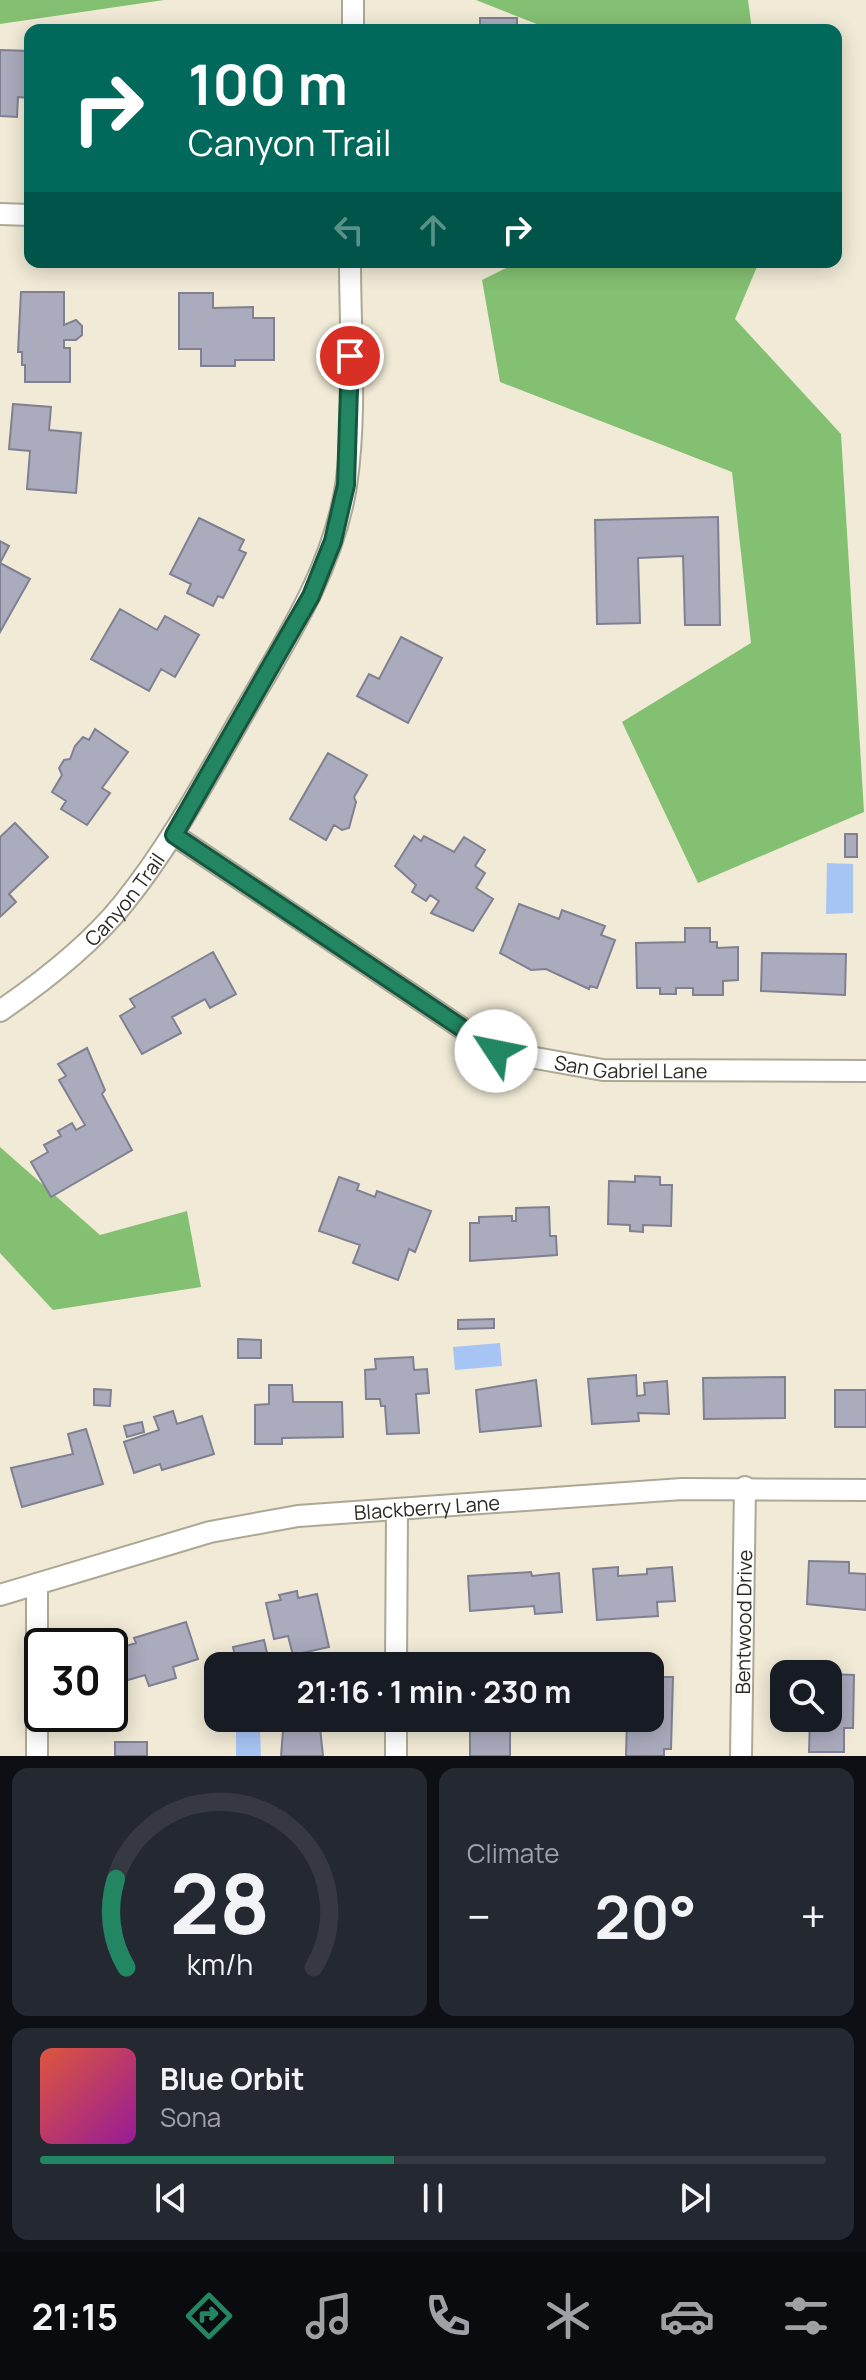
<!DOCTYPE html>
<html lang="en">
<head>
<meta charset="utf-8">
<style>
	body { margin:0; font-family:Manrope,sans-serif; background:#242831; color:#f1f3f6; height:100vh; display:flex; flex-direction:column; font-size:30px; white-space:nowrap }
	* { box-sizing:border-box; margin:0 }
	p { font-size:26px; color:#9ea1a6 }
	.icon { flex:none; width:44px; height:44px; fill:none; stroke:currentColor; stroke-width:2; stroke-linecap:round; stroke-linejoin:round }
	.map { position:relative; height:1756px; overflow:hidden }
	.panel { display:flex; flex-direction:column; gap:12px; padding:12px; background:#0d0f14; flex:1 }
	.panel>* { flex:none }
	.banner { position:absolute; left:24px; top:24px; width:818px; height:244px; border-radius:16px; box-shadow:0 4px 20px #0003; background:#00695c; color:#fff; overflow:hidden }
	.tools { position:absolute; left:770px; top:1660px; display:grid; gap:16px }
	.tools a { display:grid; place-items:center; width:72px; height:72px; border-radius:16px; background:#171b24; box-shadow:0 4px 20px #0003; font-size:40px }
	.speed { position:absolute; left:24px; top:1628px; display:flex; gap:16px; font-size:40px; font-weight:700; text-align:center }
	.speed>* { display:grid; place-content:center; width:104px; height:104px; border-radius:50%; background:#171b24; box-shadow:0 4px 20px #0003; line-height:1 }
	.speed .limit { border:4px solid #111; border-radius:12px; background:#fff; color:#111 }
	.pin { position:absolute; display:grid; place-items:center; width:68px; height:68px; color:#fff; margin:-34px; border:4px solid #fff; border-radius:50%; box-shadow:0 2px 8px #0007 }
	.me { position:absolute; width:88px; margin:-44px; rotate:304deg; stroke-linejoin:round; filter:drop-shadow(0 0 6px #0008) }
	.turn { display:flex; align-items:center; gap:28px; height:168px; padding:0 32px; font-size:36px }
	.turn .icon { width:104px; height:104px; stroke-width:2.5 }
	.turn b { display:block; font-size:56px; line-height:68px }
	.lanes { display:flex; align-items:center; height:76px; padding:0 32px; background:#0003; justify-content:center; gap:40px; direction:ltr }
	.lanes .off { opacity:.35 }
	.big { font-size:60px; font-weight:700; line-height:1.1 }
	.panel .widget { flex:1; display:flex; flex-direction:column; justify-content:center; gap:12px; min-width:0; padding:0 28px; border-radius:16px; background:#242831 }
	.panel .dial { align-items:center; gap:0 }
	.dial svg { height:208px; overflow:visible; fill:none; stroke:#363941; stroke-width:7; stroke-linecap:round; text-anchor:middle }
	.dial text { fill:#f1f3f6; stroke:none }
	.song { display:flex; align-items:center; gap:24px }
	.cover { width:96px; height:96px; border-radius:12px; background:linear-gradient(135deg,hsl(10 70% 55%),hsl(300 70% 35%)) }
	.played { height:8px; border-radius:4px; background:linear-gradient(90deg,#218661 45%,#363941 45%) }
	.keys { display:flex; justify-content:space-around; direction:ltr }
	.heat { display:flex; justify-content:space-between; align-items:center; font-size:44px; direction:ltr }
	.panel .tiles { flex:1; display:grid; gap:12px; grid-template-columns:1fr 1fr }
	.widget:last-child { grid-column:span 2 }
	.trip { position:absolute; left:204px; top:1652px; width:460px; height:80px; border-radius:16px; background:#171b24; box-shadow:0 4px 20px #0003; font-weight:700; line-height:80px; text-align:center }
	.tab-bar { display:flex; height:128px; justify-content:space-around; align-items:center; background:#090b0e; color:#9ea1a6 }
	.tab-bar .icon { width:56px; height:56px }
	.tab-bar .on { color:#218661 }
	.tab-bar b { font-size:36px; color:#f1f3f6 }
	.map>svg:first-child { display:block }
</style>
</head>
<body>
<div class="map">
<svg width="866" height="1756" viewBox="0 0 866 1756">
	<rect width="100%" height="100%" fill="#f0ead6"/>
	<path fill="#84c072" d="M0 0H164L0 24Z
		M476 0H748L752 30H552Z
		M518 262H759L735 319 841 434 864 812 698 883 622 722 751 643 732 472 500 382 482 280Z
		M0 1147 100 1235 187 1211 201 1287 53 1310 0 1253Z"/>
	<path fill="#a7c5f4" d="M827 863 853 864V913L826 914Z
		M500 1343 502 1366 455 1370 453 1347Z
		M236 1730H260L261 1756H236Z"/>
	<path fill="#aaabbd" stroke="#7f8092" stroke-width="2" d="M480 18H517V30H455L456 26H480Z
		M0 50 30 51V104L29 98 18 97 17 117 0 116Z
		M21 292H64V325L76 320 82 326V335L76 340H64V348H70V382H25V365H22V352H18Z
		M179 293H213V308L253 307V318H274V360H235V366H201V349H179Z
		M13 404 51 407 49 430 81 433 76 493 27 489 30 451 9 449Z
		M718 517 720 625H685L683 556 638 558 640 623 597 624 595 520Z
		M199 518 244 540 239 550 246 553 223 598 218 596 213 606 187 593 191 584 170 574Z
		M0 541 9 546 0 563 30 579 0 632Z
		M120 609 157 630 165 616 199 635 175 677 161 669 149 691 91 659Z
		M401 637 442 658 408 723 357 696 369 674 379 679Z
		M95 729 128 752 102 788 110 793 87 825 61 809 66 801 52 792 62 775 59 768 64 760 70 759 75 746 83 737 89 740Z
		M328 753 367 775 354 797 356 802 349 828 342 830 334 825 326 840 290 819Z
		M15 823 48 857 9 894 16 902 0 917V837Z
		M845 834H857V857H845Z
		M414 836 421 841 424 836 454 852 464 837 485 850 475 866 485 873 476 888 493 899 473 931 431 913 439 901 430 895 426 901 412 892 416 885 395 866Z
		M519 904 559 919 562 910 605 926 601 935 615 940 597 988 590 986 589 989 546 969 531 970 500 953Z
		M685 928H710V942H717V948L738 947V980L723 981V995H693V988H676V994H660V988H637L636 943 685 942Z
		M213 952 236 994 210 1008 205 999 172 1017 181 1033 142 1054 120 1016 135 1007 130 999Z
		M762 953 846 954 845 995 761 991Z
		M87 1048 105 1090 102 1094 132 1150 51 1197 31 1162 48 1152 44 1145 61 1136 58 1131 72 1123 76 1130 85 1125 59 1080 66 1076 58 1064Z
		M635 1176 660 1177V1185H672L671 1226 643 1225V1232L630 1231V1225L608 1224 609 1181 635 1182Z
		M339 1177 359 1184 357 1190 375 1197 377 1191 431 1211 415 1252 409 1249 398 1280 353 1263 360 1245 319 1231Z
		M549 1207 550 1236H556L557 1255 470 1261V1223H479V1217L512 1216V1221H516V1208Z
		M494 1319V1328L458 1329V1320Z
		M238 1339 261 1340V1358H238Z
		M413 1357 414 1370 427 1369 429 1393 416 1394 419 1433 387 1434 385 1406H381L380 1399H366L365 1370 376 1369 375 1359Z
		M636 1375 637 1396 645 1395 644 1383 667 1381 669 1414 638 1413 639 1421 592 1424 588 1379Z
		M785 1377V1418L704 1419 703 1378Z
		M536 1380 541 1426 480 1432 476 1390Z
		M269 1385H292L293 1402H342L343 1437 282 1438V1444H255V1405L269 1404Z
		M94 1389 111 1390 110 1406 94 1405Z
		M835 1390H866V1427H835Z
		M173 1411 177 1424 202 1416 214 1454 162 1470 160 1464 134 1473 124 1442 159 1430 154 1417Z
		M142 1422 144 1432 127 1437 124 1426Z
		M86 1429 103 1484 22 1507 11 1468 73 1454 68 1434Z
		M809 1561 849 1562V1573L866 1574V1610L807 1604Z
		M618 1567V1576L647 1574V1569L672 1567 675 1601 657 1602 658 1616 597 1620 593 1569Z
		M531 1572 532 1576 559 1573 562 1612 535 1614 534 1606 470 1611 468 1576Z
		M297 1591 298 1598 317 1594 329 1647 293 1655 288 1636 274 1639 266 1603 281 1600 279 1595Z
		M186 1622 198 1659 173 1667 176 1678 149 1686 145 1675 118 1683 110 1651 136 1643 134 1638Z
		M264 1640 270 1666H237L233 1647Z
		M828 1674 854 1675 853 1728H844V1752H809L810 1718H828Z
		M650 1677H673L671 1749H664V1756H626L627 1718H650Z
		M284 1718H319L323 1756H281Z
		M470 1718H510V1756H470Z
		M115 1742H147V1756H115Z"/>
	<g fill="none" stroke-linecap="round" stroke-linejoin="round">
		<g stroke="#ada895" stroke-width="24">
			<g id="minor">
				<path d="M353 30V0"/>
				<path d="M0 214 30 215"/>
				<path id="s1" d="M174 835 496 1051 603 1070 866 1071"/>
				<path id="s2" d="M0 1011C44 981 89 946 123 904 169 847 203 784 239 721 282 646 332 573 346 486 357 413 350 335 350 262"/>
				<path d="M37 1584V1756"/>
				<path id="s3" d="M0 1595 210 1532 298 1516 682 1489 866 1490"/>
				<path d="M396 1666 397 1511"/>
				<path d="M396 1756V1718"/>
				<path id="s4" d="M741 1756 745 1487"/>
			</g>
		</g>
		<use href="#minor" stroke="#fff" stroke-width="20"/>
	</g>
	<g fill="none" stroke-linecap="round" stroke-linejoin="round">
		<g stroke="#15573f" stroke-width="20">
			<path id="route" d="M350 356 346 485 333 541 311 596 174 835 496 1051"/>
		</g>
		<use href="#route" stroke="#218661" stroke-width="14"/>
	</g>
	<g text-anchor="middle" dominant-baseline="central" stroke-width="7" stroke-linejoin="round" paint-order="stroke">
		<g font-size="20" fill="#2c2a22" stroke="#fff">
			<text stroke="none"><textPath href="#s2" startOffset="168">Canyon Trail</textPath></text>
			<text stroke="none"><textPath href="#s1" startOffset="524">San Gabriel Lane</textPath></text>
			<text stroke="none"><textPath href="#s3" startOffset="438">Blackberry Lane</textPath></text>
			<text stroke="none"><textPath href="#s4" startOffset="134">Bentwood Drive</textPath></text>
		</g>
	</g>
</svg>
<div class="tools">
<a><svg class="icon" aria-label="search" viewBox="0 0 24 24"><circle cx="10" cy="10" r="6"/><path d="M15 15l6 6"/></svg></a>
</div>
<div class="speed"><div class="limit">30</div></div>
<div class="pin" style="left:350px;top:356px;background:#d93025"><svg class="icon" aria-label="arrive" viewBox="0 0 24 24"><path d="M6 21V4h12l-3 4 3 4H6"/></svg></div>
<svg class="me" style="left:496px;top:1051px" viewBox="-20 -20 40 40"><circle r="19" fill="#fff"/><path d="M0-13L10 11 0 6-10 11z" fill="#218661"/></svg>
<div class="trip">21:16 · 1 min · 230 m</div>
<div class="banner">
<div class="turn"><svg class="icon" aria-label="right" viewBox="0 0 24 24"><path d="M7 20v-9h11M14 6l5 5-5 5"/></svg><div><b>100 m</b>Canyon Trail</div></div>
<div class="lanes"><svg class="icon off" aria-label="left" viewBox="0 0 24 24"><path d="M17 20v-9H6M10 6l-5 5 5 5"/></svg><svg class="icon off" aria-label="ahead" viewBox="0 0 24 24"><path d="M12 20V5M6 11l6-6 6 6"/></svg><svg class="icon" aria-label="right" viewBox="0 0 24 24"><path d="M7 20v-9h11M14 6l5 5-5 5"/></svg></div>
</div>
</div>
<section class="panel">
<div class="tiles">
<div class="widget dial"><svg viewBox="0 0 100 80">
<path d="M14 69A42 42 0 1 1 86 69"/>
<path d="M14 69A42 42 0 0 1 10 35" stroke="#218661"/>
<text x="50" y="56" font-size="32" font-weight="700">28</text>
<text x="50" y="72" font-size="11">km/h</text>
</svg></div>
<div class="widget"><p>Climate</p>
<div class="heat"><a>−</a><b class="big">20°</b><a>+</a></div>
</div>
<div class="widget">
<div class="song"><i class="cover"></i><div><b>Blue Orbit</b><p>Sona</p></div></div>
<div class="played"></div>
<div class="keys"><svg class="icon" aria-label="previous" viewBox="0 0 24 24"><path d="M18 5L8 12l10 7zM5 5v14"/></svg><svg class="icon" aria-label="pause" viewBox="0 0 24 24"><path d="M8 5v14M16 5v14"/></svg><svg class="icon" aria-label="next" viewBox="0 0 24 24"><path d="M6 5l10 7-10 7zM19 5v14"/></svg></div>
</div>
</div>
</section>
<nav class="tab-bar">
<b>21:15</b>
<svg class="icon on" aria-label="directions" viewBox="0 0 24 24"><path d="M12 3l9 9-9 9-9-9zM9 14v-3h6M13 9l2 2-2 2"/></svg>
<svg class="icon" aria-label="music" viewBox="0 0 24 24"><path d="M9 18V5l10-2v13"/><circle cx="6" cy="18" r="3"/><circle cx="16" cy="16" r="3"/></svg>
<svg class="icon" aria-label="phone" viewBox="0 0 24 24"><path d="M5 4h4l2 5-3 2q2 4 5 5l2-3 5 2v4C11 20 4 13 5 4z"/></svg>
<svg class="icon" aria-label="climate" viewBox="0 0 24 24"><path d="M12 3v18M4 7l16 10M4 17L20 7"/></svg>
<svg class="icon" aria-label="car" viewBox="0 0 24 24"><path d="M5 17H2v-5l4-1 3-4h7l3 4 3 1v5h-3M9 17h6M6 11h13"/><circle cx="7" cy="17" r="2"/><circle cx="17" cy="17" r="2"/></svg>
<svg class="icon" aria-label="filters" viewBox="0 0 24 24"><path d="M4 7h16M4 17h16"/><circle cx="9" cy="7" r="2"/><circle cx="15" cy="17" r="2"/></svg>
</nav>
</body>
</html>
